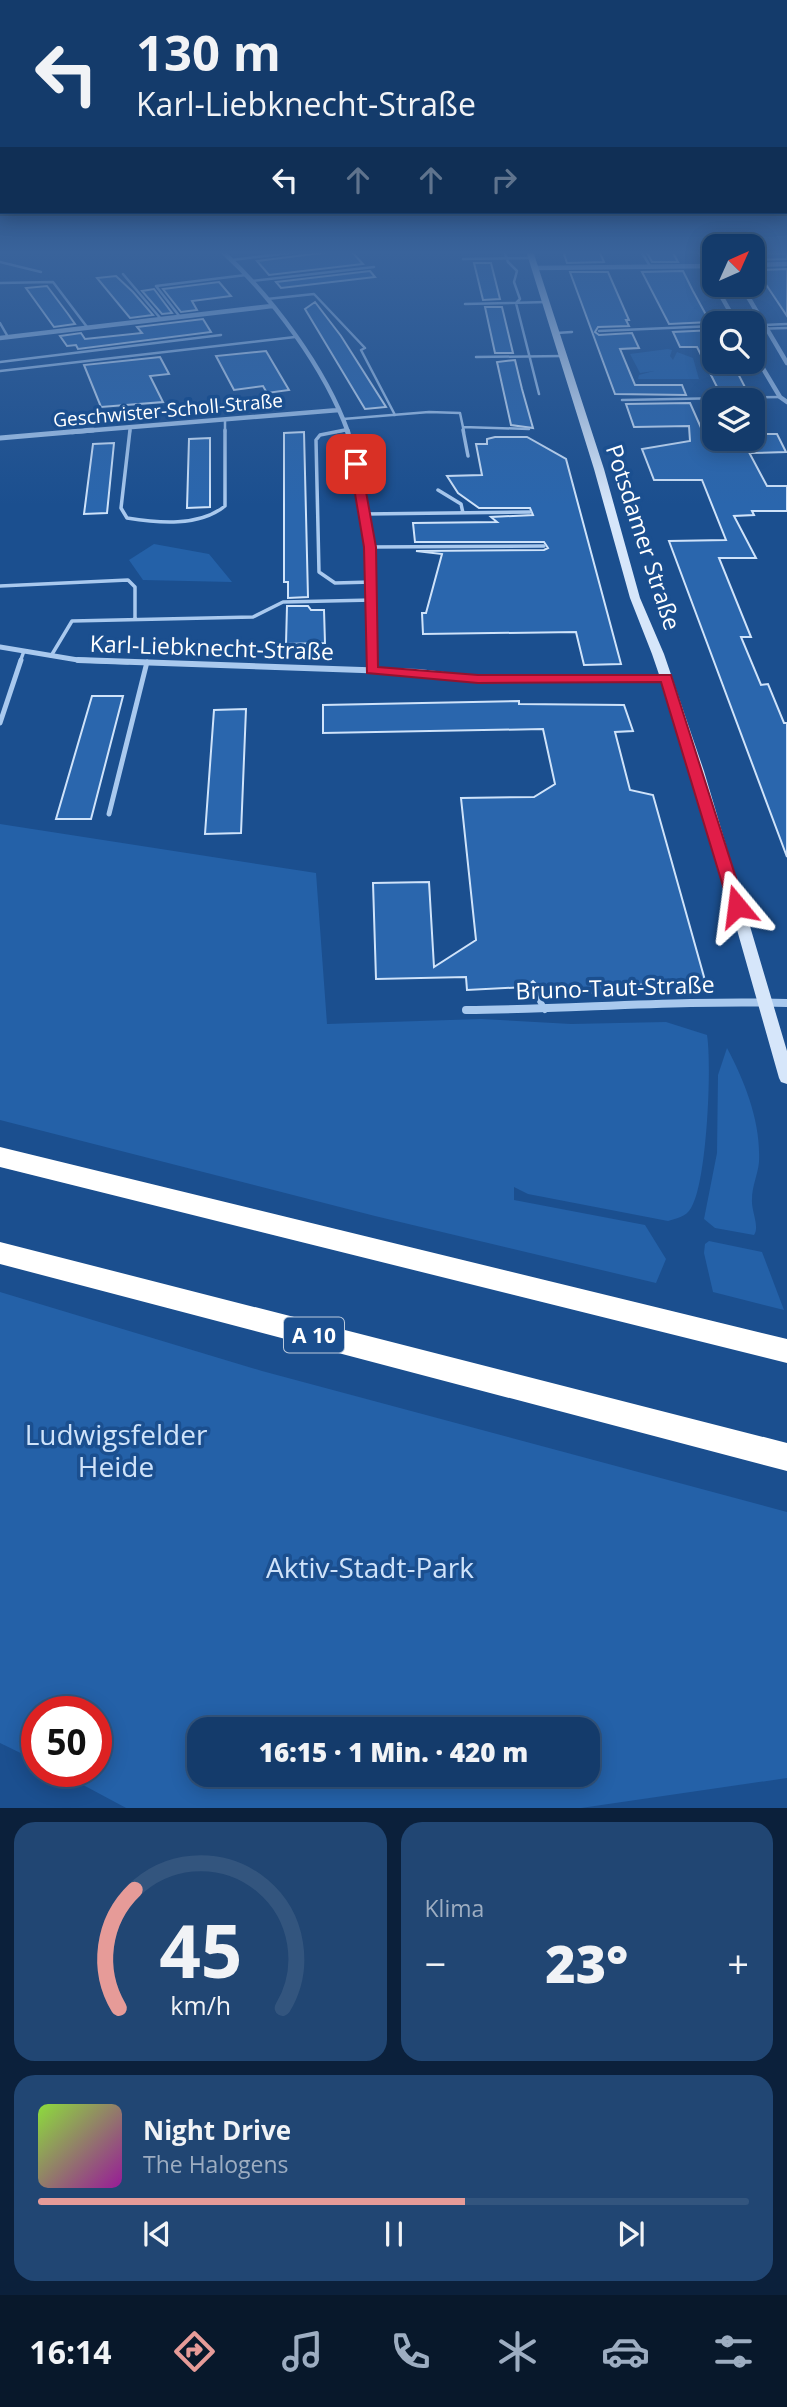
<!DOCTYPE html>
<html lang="de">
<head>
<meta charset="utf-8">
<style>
	body { margin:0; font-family:"Open Sans",sans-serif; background:#214673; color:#f1f3f6; height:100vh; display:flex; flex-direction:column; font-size:26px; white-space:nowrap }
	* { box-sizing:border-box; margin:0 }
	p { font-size:23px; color:#9dadc1 }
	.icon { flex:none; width:38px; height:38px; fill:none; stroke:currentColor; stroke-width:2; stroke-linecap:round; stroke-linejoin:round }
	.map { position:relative; height:1808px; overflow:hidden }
	.panel { display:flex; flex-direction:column; gap:14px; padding:14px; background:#0b203b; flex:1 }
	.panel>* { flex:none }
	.top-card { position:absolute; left:0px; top:0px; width:788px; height:214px; box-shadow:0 4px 18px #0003,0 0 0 2px #33557e; background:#143b6b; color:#f1f3f6; overflow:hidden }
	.needle { width:46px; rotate:45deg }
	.buttons { position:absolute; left:702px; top:234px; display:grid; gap:14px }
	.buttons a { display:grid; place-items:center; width:63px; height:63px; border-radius:14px; background:#143b6b; box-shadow:0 4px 18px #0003,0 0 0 2px #33557e; font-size:35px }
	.speed { position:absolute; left:21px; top:1696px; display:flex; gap:14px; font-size:35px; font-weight:700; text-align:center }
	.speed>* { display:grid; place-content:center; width:91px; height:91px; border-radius:50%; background:#143b6b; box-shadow:0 4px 18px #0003,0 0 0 2px #33557e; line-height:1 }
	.speed .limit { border:10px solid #d22; background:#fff; color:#111 }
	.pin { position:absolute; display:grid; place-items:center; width:60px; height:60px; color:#fff; margin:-30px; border-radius:14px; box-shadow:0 4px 10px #0006 }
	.me { position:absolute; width:77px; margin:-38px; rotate:344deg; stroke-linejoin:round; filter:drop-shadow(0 0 5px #0008) }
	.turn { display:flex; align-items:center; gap:24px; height:147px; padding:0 21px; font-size:32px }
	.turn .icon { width:91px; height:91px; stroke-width:2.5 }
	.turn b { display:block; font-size:49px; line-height:60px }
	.lanes { display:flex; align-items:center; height:66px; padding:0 21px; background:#0003; justify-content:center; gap:35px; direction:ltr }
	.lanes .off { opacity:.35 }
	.big { font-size:52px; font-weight:800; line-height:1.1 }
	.panel .tile { flex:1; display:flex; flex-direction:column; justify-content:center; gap:10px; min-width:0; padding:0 24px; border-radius:21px; background:#214673 }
	.panel .dial { align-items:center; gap:0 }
	.dial svg { height:182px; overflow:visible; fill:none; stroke:#33557e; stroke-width:7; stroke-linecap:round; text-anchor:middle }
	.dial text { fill:#f1f3f6; stroke:none }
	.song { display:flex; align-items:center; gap:21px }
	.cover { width:84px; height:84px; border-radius:10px; background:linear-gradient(135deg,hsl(90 70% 55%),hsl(300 70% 35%)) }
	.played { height:7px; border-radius:4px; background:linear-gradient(90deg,#e69b98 60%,#33557e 60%) }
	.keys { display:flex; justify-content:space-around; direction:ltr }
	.heat { display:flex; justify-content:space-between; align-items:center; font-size:38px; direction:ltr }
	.panel .tiles { flex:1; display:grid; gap:14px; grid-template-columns:1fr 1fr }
	.tile:last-child { grid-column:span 2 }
	.trip { position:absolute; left:187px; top:1717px; width:413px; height:70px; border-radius:21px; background:#143b6b; box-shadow:0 4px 18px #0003,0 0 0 2px #33557e; font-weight:800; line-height:70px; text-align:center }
	.tabs { display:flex; height:112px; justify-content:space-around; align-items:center; background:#08182b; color:#9dadc1 }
	.tabs .icon { width:49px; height:49px }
	.tabs .current { color:#e69b98 }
	.tabs b { font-size:32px; color:#f1f3f6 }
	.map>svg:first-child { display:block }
</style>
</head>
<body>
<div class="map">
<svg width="787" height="1809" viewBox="0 0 787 1809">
	<rect width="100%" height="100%" fill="#1b4f8f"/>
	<path fill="#2461a8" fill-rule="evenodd" d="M668 349 672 350 670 356 673 360 677 352 693 358 699 379H638L639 375 654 371 640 373 630 354Z
		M154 544 209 554 232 582 143 580 129 560Z
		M0 824 316 873 327 1024 481 1019 571 1024 666 1022 707 1035C712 1065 707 1184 691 1208 686 1217 677 1218 668 1221L528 1194 514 1187V1200L645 1225 666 1259 656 1283 375 1216 0 1120Z
		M727 1048C745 1082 761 1122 759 1162 758 1174 752 1186 752 1199 751 1211 760 1226 754 1235L715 1228 704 1219 717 1153 718 1075Z
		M709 1241 762 1252 784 1310 713 1292 704 1253 705 1244Z
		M0 1292 262 1371 787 1512V1778L581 1808 128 1809 57 1771H96V1712H37V1761L0 1743ZM200 1729H588V1774H200Z"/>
	<path fill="#2a66ad" stroke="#cfe3fa" stroke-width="2" d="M337 251H351L363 264 269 275 257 261Z
		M563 251H599L604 262 567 263Z
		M646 251H672L678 262H652Z
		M787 253V259L752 260V254Z
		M474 263H491L500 299 483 300Z
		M787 269V316L759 274H762L759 270Z
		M370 271 375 277 281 288 276 282Z
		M683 271 693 291 710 322 669 324 642 272Z
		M570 272H608L629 320H626L629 326 598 327 595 332 599 335 632 333 639 348 620 349 635 385H682L686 395 615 394Z
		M116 276 133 292 153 315 130 318 97 278Z
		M219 282 231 296 192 301 197 310 181 312 163 289Z
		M47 286 68 314 75 324 54 327 26 288Z
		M154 289 172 313 162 314 142 291Z
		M315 302 341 336 386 407 365 409 305 309Z
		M485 307H502L513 353H495Z
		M203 319 211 332 78 349 76 345 67 346 60 336 81 333 85 339 142 333 137 327Z
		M714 330V362H732L748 393H720L697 347H680L673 332Z
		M266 351 289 390 267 393 263 386 234 390 216 356Z
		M160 357 169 374 150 376 163 402 101 407 84 365Z
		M515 360 522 389 533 428 511 425 497 362Z
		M690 403 706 439H742L767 486H787V511H752L754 515 734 516 756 558H719L751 637H741L761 685 768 684 784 723H787V857L669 541 726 540 702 480H654L642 449 690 441 689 426 634 427 626 404Z
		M304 432 308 597 288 598V582H284V433Z
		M752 434H777L786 452 752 453Z
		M495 437H527L566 459 621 664 584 665 576 632 423 634 422 613H426L442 554 416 551 544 550 548 548 544 542H415L413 523 497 522 491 517 533 515 530 508H479L458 493 447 476 482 475 476 444H487V439Z
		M210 438V507L187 508 189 439Z
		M114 443 107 513 84 514 93 444Z
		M287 606H308L311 610H324L325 643 286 644Z
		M92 696H123L91 819H56Z
		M519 701V704L624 705 633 731 615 732 630 790 653 795 706 984 612 985 615 992 573 993 571 986 539 987 533 981 526 987 467 990 466 977 376 979 373 883 429 882 434 967 476 940 461 798 534 797 555 784 543 729 323 733V705Z
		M246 709 241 833 205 834 214 710Z"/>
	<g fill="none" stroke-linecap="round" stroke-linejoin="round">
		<path stroke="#a9c9ee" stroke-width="2.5" d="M504 251 508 262 517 271 514 282 520 299 516 303 539 394
			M641 251 650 266
			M463 259 532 258
			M232 260 306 251
			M0 262 41 272
			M123 274 161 319
			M252 281 374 267
			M0 283 53 282 87 327
			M267 299 314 294 365 348 361 350 395 415
			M465 304 547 302
			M180 317 156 286 246 275
			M0 323 8 337
			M764 325 787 324
			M752 329 787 328
			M599 331 714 326
			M556 333 572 332
			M476 357 563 356
			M0 362 221 335
			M0 371 295 337
			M622 400 780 397
			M343 419 429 412 460 413 464 432
			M225 420V432
			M463 427 529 429
			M130 432V428
			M336 432 347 430"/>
		<path stroke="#a9c9ee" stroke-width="3.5" d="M130 430 121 508 127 518C158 523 199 527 225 506V430
			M345 430 320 435 316 440 319 572 335 583 372 582
			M463 430 468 456
			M438 490 461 504 463 513
			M365 514 530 512
			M370 547 544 546
			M0 586 128 580 135 587V619
			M51 656 72 621 253 617 283 602 373 600
			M20 662 24 651"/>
		<path stroke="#a9c9ee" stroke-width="5" d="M0 723 21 660
			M109 814 147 662"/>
		<path stroke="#a9c9ee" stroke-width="6" d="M532 987 545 1010"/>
		<path stroke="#a9c9ee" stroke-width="4.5" d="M222 251C272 297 325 368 348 432
			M699 251 708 266
			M752 265 787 264
			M704 266 714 283
			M535 268 714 266
			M715 285 737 324
			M741 285 787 363
			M0 338 272 306
			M752 350 780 397 787 402
			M72 432 339 410"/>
		<path stroke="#a9c9ee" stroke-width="5" d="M347 430C373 505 373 584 372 662
			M0 438 93 430
			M0 647 78 660 128 662"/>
		<path stroke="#a9c9ee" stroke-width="6" d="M78 660 419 672 478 679 666 678
			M372 670V660"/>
		<path stroke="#a9c9ee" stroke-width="8" d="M466 1010C573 1009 680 1000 787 1003"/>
		<path fill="#d6e6fa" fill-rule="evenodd" d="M526 251H533L604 469 640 598 664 654 704 771 787 1051V1084L781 1082 779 1078 692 771 652 654 630 598 594 469Z"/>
		<path fill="#fff" fill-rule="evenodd" d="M0 1147 787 1339V1363L0 1167Z
			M0 1242 787 1443V1471L0 1264Z"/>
	</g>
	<linearGradient id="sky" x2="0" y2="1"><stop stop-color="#0f2b4f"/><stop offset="0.5" stop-color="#39639b"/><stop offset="1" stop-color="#39639b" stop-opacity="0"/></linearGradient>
	<rect width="787" height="505" fill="url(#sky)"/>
	<path fill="#e11d48" stroke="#92132f" stroke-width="2" d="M356 460 361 464 376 547 378 667 478 675H671L745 906 743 910H731L729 906 661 682 478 683 367 673 364 547 350 464Z"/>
	<g text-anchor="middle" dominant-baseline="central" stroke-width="7" stroke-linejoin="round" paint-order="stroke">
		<g font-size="19" fill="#fff" stroke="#1b4f8f">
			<text transform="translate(168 410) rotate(-5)">Geschwister-Scholl-Straße</text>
		</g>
		<rect fill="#1b4f8f" stroke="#bbcadd" stroke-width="2" x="284" y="1317.5" width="60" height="35" rx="5"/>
		<g font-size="21" font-weight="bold" fill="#fff">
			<text x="314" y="1335">A 10</text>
		</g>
		<g font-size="23" fill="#fff" stroke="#1b4f8f">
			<text transform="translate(644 537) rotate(72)">Potsdamer Straße</text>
			<text transform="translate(212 647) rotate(2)">Karl-Liebknecht-Straße</text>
			<text transform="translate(615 987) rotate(-2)">Bruno-Taut-Straße</text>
		</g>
		<g font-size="28" fill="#cfe3fa" stroke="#1b4f8f">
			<text x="116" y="1434">Ludwigsfelder<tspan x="116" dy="32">Heide</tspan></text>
			<text x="370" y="1567">Aktiv-Stadt-Park</text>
		</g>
	</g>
</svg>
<div class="buttons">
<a><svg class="needle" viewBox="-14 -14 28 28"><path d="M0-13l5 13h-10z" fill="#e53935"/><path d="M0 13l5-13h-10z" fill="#9dadc1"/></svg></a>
<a><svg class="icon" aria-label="search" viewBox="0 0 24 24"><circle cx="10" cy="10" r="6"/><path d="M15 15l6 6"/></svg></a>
<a><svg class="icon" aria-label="layers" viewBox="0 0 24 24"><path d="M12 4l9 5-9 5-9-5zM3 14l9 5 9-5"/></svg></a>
</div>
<div class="speed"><div class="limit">50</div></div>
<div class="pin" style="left:356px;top:464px;background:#d93025"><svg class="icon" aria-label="arrive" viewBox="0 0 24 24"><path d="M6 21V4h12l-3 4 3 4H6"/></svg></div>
<svg class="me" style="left:737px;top:906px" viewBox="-20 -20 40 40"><path d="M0-17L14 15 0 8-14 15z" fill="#e11d48" stroke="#fff" stroke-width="4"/></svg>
<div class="trip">16:15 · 1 Min. · 420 m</div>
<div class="top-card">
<div class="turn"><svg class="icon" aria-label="left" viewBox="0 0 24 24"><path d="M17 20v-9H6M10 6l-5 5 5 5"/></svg><div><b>130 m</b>Karl-Liebknecht-Straße</div></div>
<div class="lanes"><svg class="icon" aria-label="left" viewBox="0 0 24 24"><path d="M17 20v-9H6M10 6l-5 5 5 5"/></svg><svg class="icon off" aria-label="ahead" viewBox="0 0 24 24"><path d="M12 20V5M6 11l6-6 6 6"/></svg><svg class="icon off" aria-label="ahead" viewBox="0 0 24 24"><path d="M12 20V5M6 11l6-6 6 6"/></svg><svg class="icon off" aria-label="right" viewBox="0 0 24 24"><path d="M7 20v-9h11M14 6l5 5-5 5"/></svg></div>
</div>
</div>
<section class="panel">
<div class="tiles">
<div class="tile dial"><svg viewBox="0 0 100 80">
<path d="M14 69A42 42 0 1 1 86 69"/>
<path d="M14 69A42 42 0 0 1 21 17" stroke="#e69b98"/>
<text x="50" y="56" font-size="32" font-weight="700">45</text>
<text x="50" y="72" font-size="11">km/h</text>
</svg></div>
<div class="tile"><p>Klima</p>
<div class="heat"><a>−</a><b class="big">23°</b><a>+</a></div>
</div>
<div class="tile">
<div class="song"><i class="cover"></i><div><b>Night Drive</b><p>The Halogens</p></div></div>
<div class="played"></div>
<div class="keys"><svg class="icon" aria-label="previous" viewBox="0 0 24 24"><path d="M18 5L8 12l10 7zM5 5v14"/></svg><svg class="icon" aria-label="pause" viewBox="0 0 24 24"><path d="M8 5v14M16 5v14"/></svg><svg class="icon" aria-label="next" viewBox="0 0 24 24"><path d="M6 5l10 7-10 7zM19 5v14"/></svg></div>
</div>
</div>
</section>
<nav class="tabs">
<b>16:14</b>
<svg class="icon current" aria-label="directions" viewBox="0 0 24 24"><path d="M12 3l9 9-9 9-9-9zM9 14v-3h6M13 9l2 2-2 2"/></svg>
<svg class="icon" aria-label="music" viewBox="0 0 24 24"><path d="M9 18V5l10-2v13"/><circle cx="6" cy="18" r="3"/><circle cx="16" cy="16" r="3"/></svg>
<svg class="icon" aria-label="phone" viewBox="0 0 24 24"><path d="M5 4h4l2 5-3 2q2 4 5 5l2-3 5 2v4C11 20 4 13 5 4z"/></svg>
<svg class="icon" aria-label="climate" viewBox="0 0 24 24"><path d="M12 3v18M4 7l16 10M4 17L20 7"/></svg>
<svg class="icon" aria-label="car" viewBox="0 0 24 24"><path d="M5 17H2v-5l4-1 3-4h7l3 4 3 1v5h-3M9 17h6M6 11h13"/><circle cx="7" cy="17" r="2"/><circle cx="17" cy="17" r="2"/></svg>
<svg class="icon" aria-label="filters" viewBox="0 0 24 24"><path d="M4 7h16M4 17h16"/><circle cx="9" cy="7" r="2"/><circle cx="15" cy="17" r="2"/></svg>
</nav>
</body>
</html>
